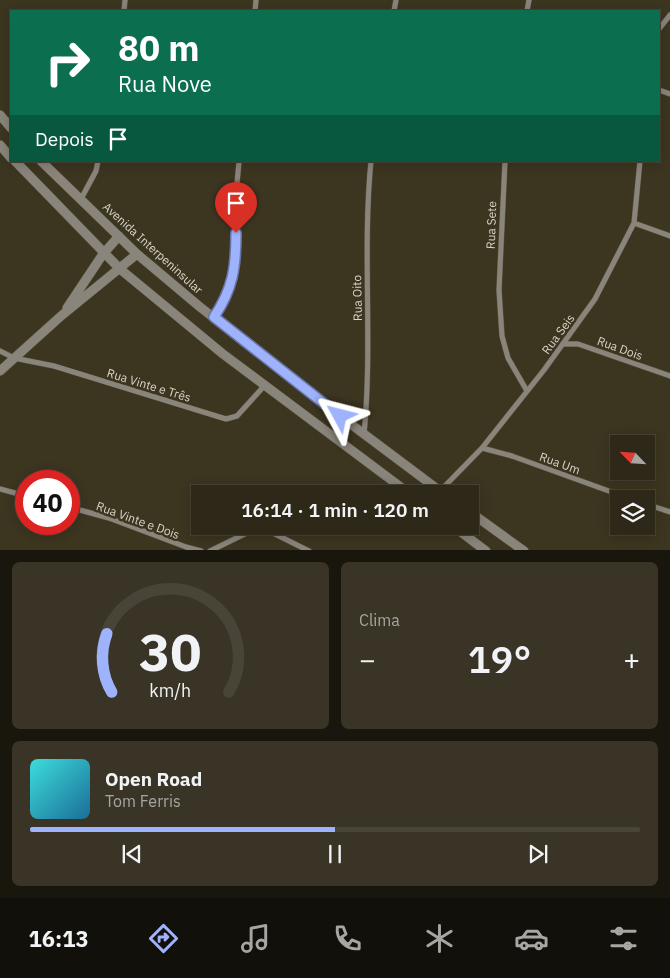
<!DOCTYPE html>
<html lang="pt">
<head>
<meta charset="utf-8">
<style>
	body { margin:0; font-family:"IBM Plex Sans",sans-serif; background:#393425; color:#f1f3f6; height:100vh; display:flex; flex-direction:column; font-size:19px; white-space:nowrap }
	* { box-sizing:border-box; margin:0 }
	p { font-size:16px; color:#a7a6a2 }
	.icon { flex:none; width:28px; height:28px; fill:none; stroke:currentColor; stroke-width:2; stroke-linecap:round; stroke-linejoin:round }
	.map { position:relative; height:550px; overflow:hidden }
	.details { display:flex; flex-direction:column; gap:12px; padding:12px; background:#19160d; flex:1 }
	.details>* { flex:none }
	.hud { position:absolute; left:10px; top:10px; width:650px; height:152px; border-radius:0px; box-shadow:0 2px 12px #0003,0 0 0 1px #484437; background:#0b6e4f; color:#fff; overflow:hidden }
	.needle { width:32px; rotate:295deg }
	.tools { position:absolute; left:610px; top:435px; display:grid; gap:10px }
	.tools a { display:grid; place-items:center; width:45px; height:45px; border-radius:0px; background:#2d2818; box-shadow:0 2px 12px #0003,0 0 0 1px #484437; font-size:25px }
	.speed { position:absolute; left:15px; top:470px; display:flex; gap:10px; font-size:25px; font-weight:700; text-align:center }
	.speed>* { display:grid; place-content:center; width:65px; height:65px; border-radius:50%; background:#2d2818; box-shadow:0 2px 12px #0003,0 0 0 1px #484437; line-height:1 }
	.speed .limit { border:8px solid #d22; background:#fff; color:#111 }
	.pin { position:absolute; display:grid; place-items:center; width:42px; height:42px; color:#fff; margin:-51px -21px; border-radius:50% 50% 50% 0; rotate:-45deg; box-shadow:0 0 5px #0007 }
	.pin .icon { rotate:45deg }
	.me { position:absolute; width:55px; margin:-28px; rotate:308deg; stroke-linejoin:round; filter:drop-shadow(0 0 4px #0008) }
	.turn { display:flex; align-items:center; gap:18px; height:105px; padding:0 25px; font-size:22px }
	.turn .icon { width:65px; height:65px; stroke-width:2.5 }
	.turn b { display:block; font-size:35px; line-height:42px }
	.then { display:flex; align-items:center; height:48px; padding:0 25px; background:#0003; gap:10px; font-size:19px }
	.big { font-size:38px; font-weight:600; line-height:1.1 }
	.details .widget { flex:1; display:flex; flex-direction:column; justify-content:center; gap:8px; min-width:0; padding:0 18px; border-radius:8px; background:#393425 }
	.details .dial { align-items:center; gap:0 }
	.dial svg { height:130px; overflow:visible; fill:none; stroke:#484437; stroke-width:7; stroke-linecap:round; text-anchor:middle }
	.dial text { fill:#f1f3f6; stroke:none }
	.song { display:flex; align-items:center; gap:15px }
	.cover { width:60px; height:60px; border-radius:8px; background:linear-gradient(135deg,hsl(180 70% 55%),hsl(200 70% 35%)) }
	.played { height:5px; border-radius:2px; background:linear-gradient(90deg,#9fb3fd 50%,#484437 50%) }
	.keys { display:flex; justify-content:space-around; direction:ltr }
	.heat { display:flex; justify-content:space-between; align-items:center; font-size:28px; direction:ltr }
	.details .tiles { flex:1; display:grid; gap:12px; grid-template-columns:1fr 1fr }
	.widget:last-child { grid-column:span 2 }
	.trip { position:absolute; left:191px; top:485px; width:288px; height:50px; border-radius:0px; background:#2d2818; box-shadow:0 2px 12px #0003,0 0 0 1px #484437; font-weight:600; line-height:50px; text-align:center }
	.tab-bar { display:flex; height:80px; justify-content:space-around; align-items:center; background:#12100a; color:#a7a6a2 }
	.tab-bar .icon { width:35px; height:35px }
	.tab-bar .current { color:#9fb3fd }
	.tab-bar b { font-size:22px; color:#f1f3f6 }
	.map>svg:first-child { display:block }
</style>
</head>
<body>
<div class="map">
<svg width="670" height="551" viewBox="0 0 670 551">
	<rect width="100%" height="100%" fill="#3c3520"/>
	<g fill="none" stroke-linecap="round" stroke-linejoin="round">
		<g stroke="#58523e" stroke-width="6">
			<path id="minor" d="M124 11 125 0
				M255 11 256 0
				M394 11 396 0
				M527 11 529 0
				M659 29 670 15
				M659 90 670 94
				M505 161 499 290 502 336 508 358 527 391
				M81 199 96 171 98 161
				M634 223 670 236
				M214 317C239 280 235 248 235 204 236 190 238 176 239 161
				M562 344H578L670 376
				M0 351 14 358 54 366 226 419 237 416 265 385
				M364 434C373 343 362 252 371 161
				M482 448 512 456 631 499
				M0 489 26 496
				M440 491 482 448 544 370 595 299 634 223 640 161
				M646 504 670 512
				M69 507 109 518 186 547 201 551
				M210 551 257 528 273 533 309 551"/>
		</g>
		<g stroke="#58523e" stroke-width="10">
			<path id="tertiary" d="M0 115 11 128
				M0 145 11 158
				M15 161 120 269 223 354 410 494
				M41 161 137 254 200 307 340 416 444 494
				M67 308 103 254 119 236
				M0 371 61 316 137 254
				M470 512 524 551
				M453 526 486 551"/>
		</g>
		<use href="#minor" stroke="#89857b" stroke-width="5"/>
		<use href="#tertiary" stroke="#89857b" stroke-width="9"/>
	</g>
	<g fill="none" stroke-linecap="round" stroke-linejoin="round">
		<g stroke="#6774a4" stroke-width="12">
			<path id="route" d="M236 233C236 267 233 289 214 317L340 416"/>
		</g>
		<use href="#route" stroke="#9fb3fd" stroke-width="9"/>
	</g>
	<g text-anchor="middle" dominant-baseline="central" stroke-width="5" stroke-linejoin="round" paint-order="stroke">
		<g font-size="12" fill="#d9d4c8" stroke="#3c3520">
			<text transform="translate(491 225) rotate(-88)">Rua Sete</text>
			<text transform="translate(153 248) rotate(42)">Avenida Interpeninsular</text>
			<text transform="translate(357 298) rotate(-91)">Rua Oito</text>
			<text transform="translate(558 334) rotate(-54)">Rua Seis</text>
			<text transform="translate(620 348) rotate(20)">Rua Dois</text>
			<text transform="translate(149 385) rotate(17)">Rua Vinte e Três</text>
			<text transform="translate(560 463) rotate(20)">Rua Um</text>
			<text transform="translate(138 520) rotate(20)">Rua Vinte e Dois</text>
		</g>
	</g>
</svg>
<div class="tools">
<a><svg class="needle" viewBox="-14 -14 28 28"><path d="M0-13l5 13h-10z" fill="#e53935"/><path d="M0 13l5-13h-10z" fill="#a7a6a2"/></svg></a>
<a><svg class="icon" aria-label="layers" viewBox="0 0 24 24"><path d="M12 4l9 5-9 5-9-5zM3 14l9 5 9-5"/></svg></a>
</div>
<div class="speed"><div class="limit">40</div></div>
<div class="pin" style="left:236px;top:233px;background:#d93025"><svg class="icon" aria-label="arrive" viewBox="0 0 24 24"><path d="M6 21V4h12l-3 4 3 4H6"/></svg></div>
<svg class="me" style="left:340px;top:416px" viewBox="-20 -20 40 40"><path d="M0-17L14 15 0 8-14 15z" fill="#9fb3fd" stroke="#fff" stroke-width="4"/></svg>
<div class="trip">16:14 · 1 min · 120 m</div>
<div class="hud">
<div class="turn"><svg class="icon" aria-label="right" viewBox="0 0 24 24"><path d="M7 20v-9h11M14 6l5 5-5 5"/></svg><div><b>80 m</b>Rua Nove</div></div>
<div class="then">Depois<svg class="icon" aria-label="arrive" viewBox="0 0 24 24"><path d="M6 21V4h12l-3 4 3 4H6"/></svg></div>
</div>
</div>
<section class="details">
<div class="tiles">
<div class="widget dial"><svg viewBox="0 0 100 80">
<path d="M14 69A42 42 0 1 1 86 69"/>
<path d="M14 69A42 42 0 0 1 11 33" stroke="#9fb3fd"/>
<text x="50" y="56" font-size="32" font-weight="700">30</text>
<text x="50" y="72" font-size="11">km/h</text>
</svg></div>
<div class="widget"><p>Clima</p>
<div class="heat"><a>−</a><b class="big">19°</b><a>+</a></div>
</div>
<div class="widget">
<div class="song"><i class="cover"></i><div><b>Open Road</b><p>Tom Ferris</p></div></div>
<div class="played"></div>
<div class="keys"><svg class="icon" aria-label="previous" viewBox="0 0 24 24"><path d="M18 5L8 12l10 7zM5 5v14"/></svg><svg class="icon" aria-label="pause" viewBox="0 0 24 24"><path d="M8 5v14M16 5v14"/></svg><svg class="icon" aria-label="next" viewBox="0 0 24 24"><path d="M6 5l10 7-10 7zM19 5v14"/></svg></div>
</div>
</div>
</section>
<nav class="tab-bar">
<b>16:13</b>
<svg class="icon current" aria-label="directions" viewBox="0 0 24 24"><path d="M12 3l9 9-9 9-9-9zM9 14v-3h6M13 9l2 2-2 2"/></svg>
<svg class="icon" aria-label="music" viewBox="0 0 24 24"><path d="M9 18V5l10-2v13"/><circle cx="6" cy="18" r="3"/><circle cx="16" cy="16" r="3"/></svg>
<svg class="icon" aria-label="phone" viewBox="0 0 24 24"><path d="M5 4h4l2 5-3 2q2 4 5 5l2-3 5 2v4C11 20 4 13 5 4z"/></svg>
<svg class="icon" aria-label="climate" viewBox="0 0 24 24"><path d="M12 3v18M4 7l16 10M4 17L20 7"/></svg>
<svg class="icon" aria-label="car" viewBox="0 0 24 24"><path d="M5 17H2v-5l4-1 3-4h7l3 4 3 1v5h-3M9 17h6M6 11h13"/><circle cx="7" cy="17" r="2"/><circle cx="17" cy="17" r="2"/></svg>
<svg class="icon" aria-label="filters" viewBox="0 0 24 24"><path d="M4 7h16M4 17h16"/><circle cx="9" cy="7" r="2"/><circle cx="15" cy="17" r="2"/></svg>
</nav>
</body>
</html>
